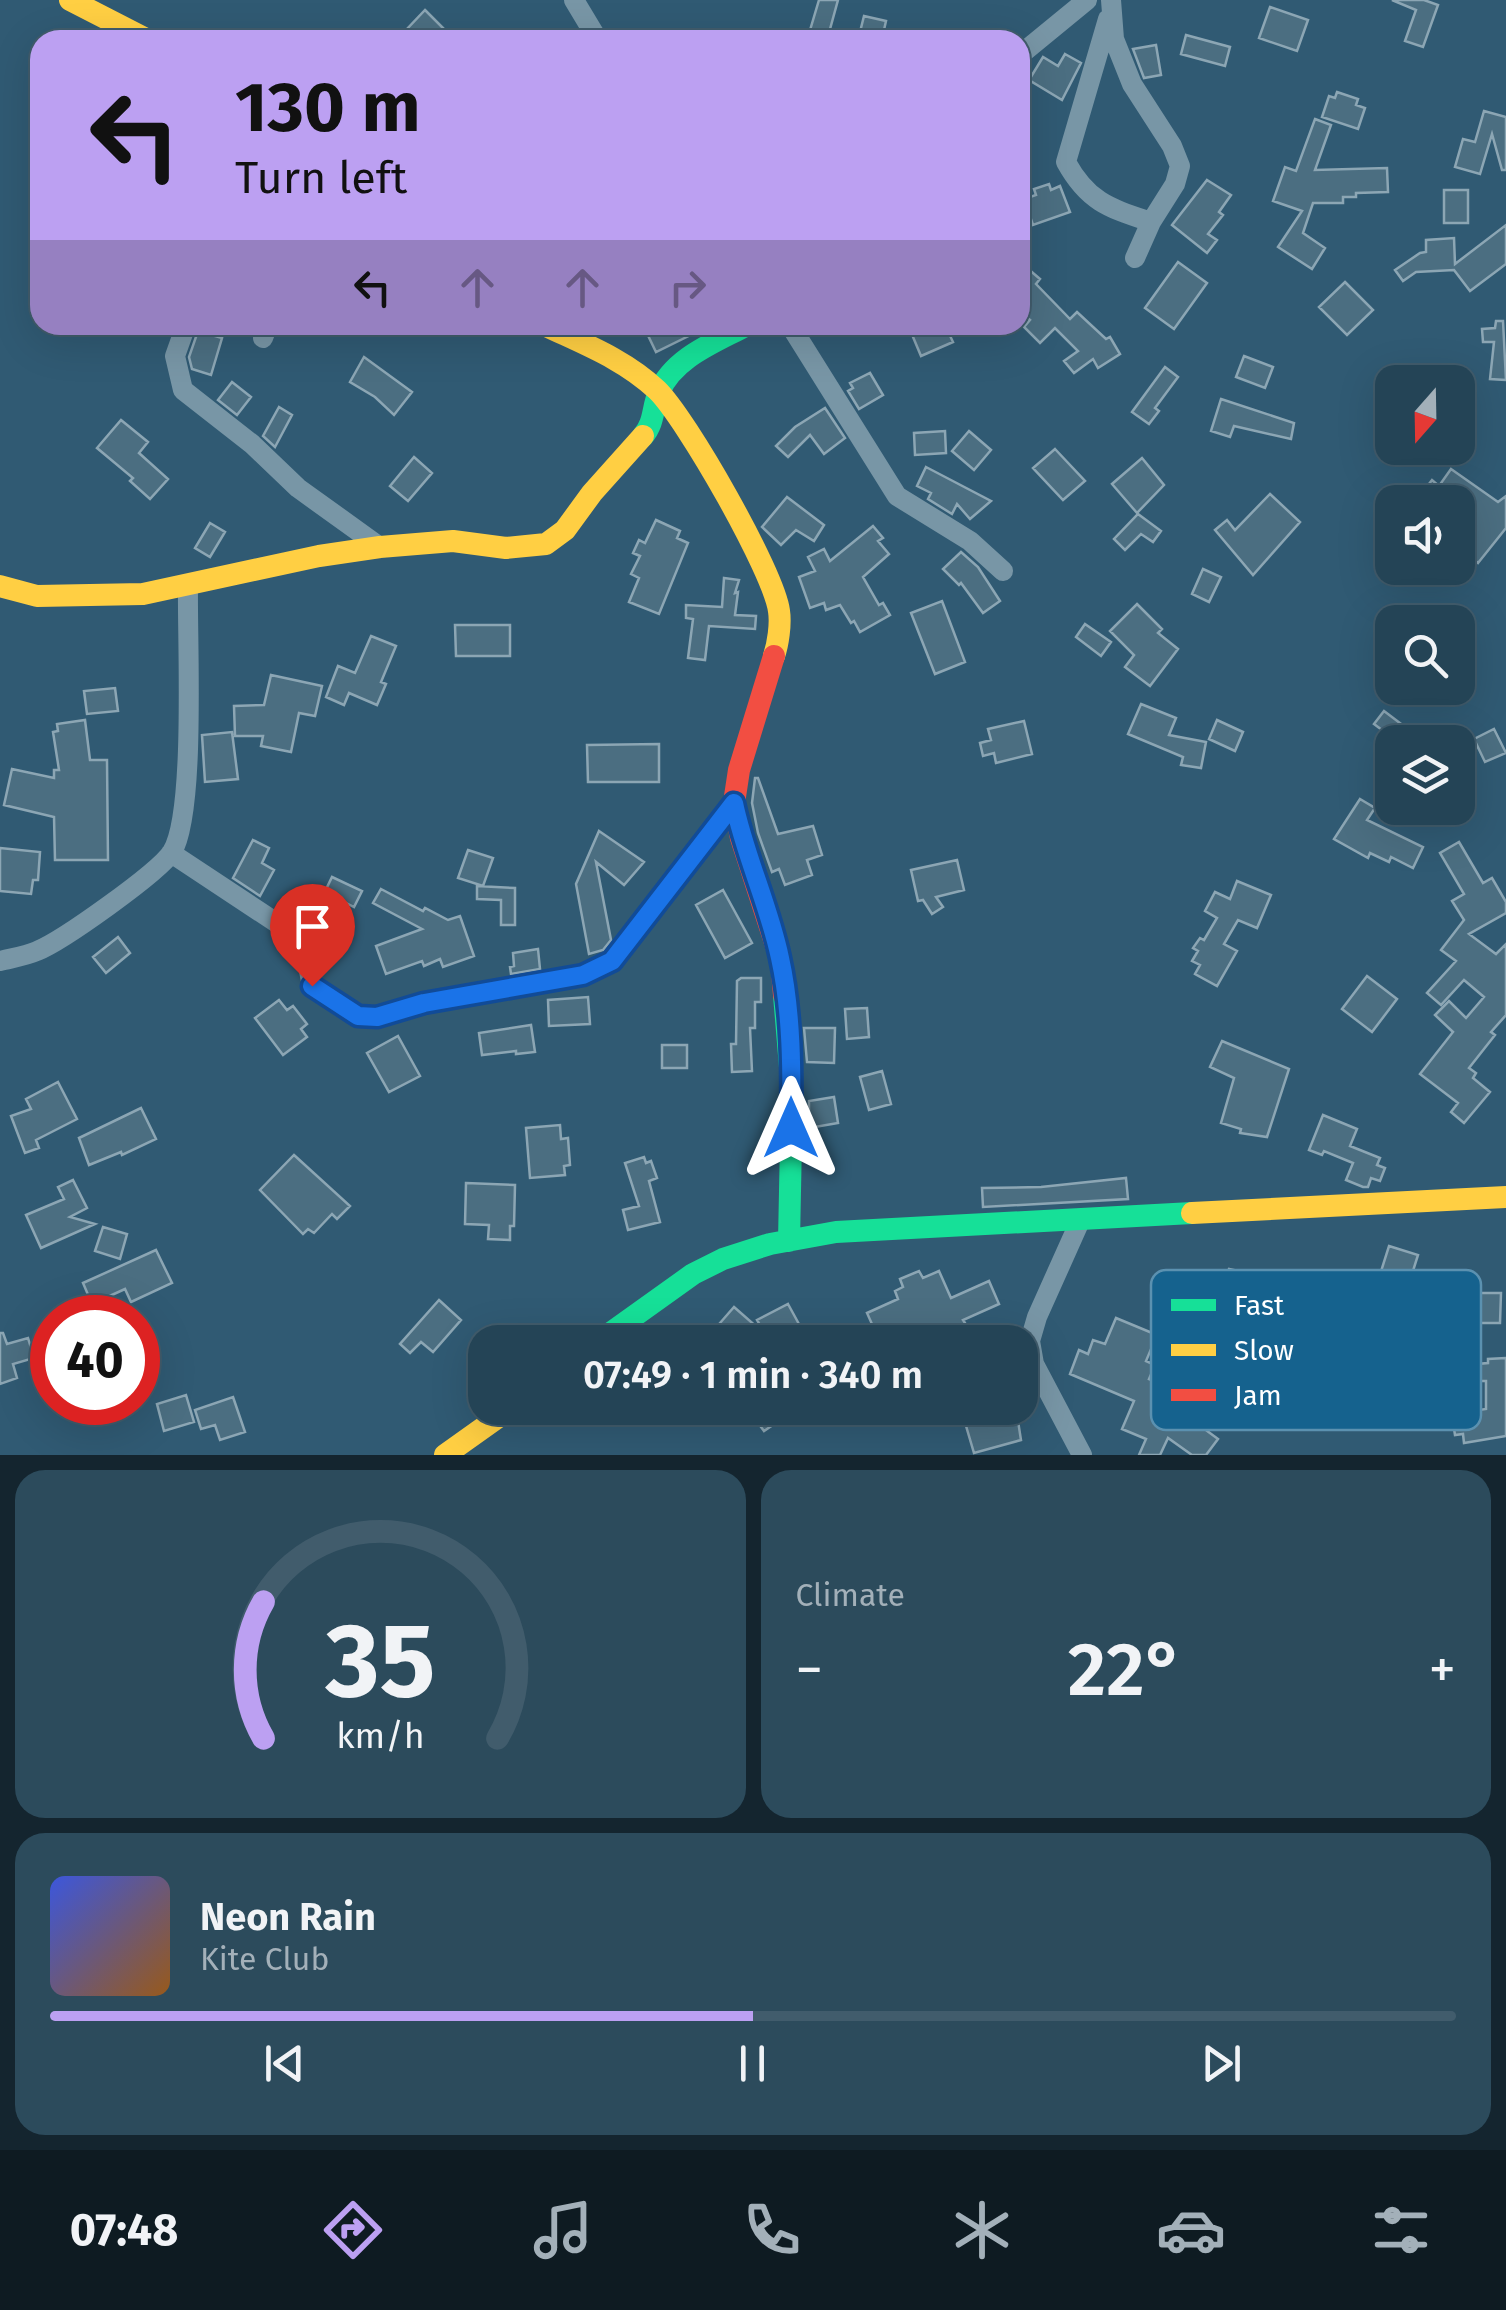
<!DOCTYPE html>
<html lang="en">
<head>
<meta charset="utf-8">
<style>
	body { margin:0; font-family:"Fira Sans",sans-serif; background:#2c4b5c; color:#f1f3f6; height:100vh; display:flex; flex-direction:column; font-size:38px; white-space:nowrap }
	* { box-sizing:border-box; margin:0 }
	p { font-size:32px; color:#a3b0b9 }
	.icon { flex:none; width:55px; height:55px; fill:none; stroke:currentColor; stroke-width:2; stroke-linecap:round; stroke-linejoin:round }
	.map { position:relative; height:1455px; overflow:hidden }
	.details { display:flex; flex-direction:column; gap:15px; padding:15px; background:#14252f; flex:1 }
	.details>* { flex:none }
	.banner { position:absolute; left:30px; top:30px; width:1000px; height:305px; border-radius:30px; box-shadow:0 10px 40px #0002,0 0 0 2px #415c6c; background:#bca0f2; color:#111; overflow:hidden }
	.needle { width:65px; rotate:200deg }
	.controls { position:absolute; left:1375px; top:365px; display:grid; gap:20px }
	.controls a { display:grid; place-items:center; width:100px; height:100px; border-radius:20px; background:#244456; box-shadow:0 10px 40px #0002,0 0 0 2px #415c6c; font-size:50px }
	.speed { position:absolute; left:30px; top:1295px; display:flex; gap:20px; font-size:50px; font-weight:700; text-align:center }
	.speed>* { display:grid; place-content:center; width:130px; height:130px; border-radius:50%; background:#244456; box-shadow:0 10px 40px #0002,0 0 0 2px #415c6c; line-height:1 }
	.speed .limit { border:15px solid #d22; background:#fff; color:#111 }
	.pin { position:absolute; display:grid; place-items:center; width:85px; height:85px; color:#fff; margin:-102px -42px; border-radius:50% 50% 50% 0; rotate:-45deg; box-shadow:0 0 10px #0007 }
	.pin .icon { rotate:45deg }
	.me { position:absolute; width:110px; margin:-55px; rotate:0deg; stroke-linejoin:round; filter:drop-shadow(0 0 8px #0008) }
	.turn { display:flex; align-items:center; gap:35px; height:210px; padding:0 40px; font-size:45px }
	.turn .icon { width:130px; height:130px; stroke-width:2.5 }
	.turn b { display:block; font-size:70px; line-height:85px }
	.lanes { display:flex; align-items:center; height:95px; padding:0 40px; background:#0003; justify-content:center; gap:50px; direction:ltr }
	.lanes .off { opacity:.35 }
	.big { font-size:75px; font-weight:600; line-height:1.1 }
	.details .tile { flex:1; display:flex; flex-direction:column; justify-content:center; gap:15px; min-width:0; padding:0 35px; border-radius:30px; background:#2c4b5c }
	.details .dial { align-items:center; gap:0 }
	.dial svg { height:260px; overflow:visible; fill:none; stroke:#415c6c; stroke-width:7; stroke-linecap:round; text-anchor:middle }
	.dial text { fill:#f1f3f6; stroke:none }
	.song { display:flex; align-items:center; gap:30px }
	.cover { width:120px; height:120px; border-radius:15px; background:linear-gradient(135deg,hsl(230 70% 55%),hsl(30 70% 35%)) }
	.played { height:10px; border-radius:5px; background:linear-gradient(90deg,#bca0f2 50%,#415c6c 50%) }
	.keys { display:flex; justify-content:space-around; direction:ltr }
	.heat { display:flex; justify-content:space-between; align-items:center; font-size:55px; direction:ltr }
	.details .tiles { flex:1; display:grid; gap:15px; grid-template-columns:1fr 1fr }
	.tile:last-child { grid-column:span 2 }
	.trip { position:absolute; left:468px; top:1325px; width:570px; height:100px; border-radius:30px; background:#244456; box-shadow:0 10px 40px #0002,0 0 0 2px #415c6c; font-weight:600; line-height:100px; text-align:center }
	.dock { display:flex; height:160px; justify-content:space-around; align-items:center; background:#0e1b22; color:#a3b0b9 }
	.dock .icon { width:70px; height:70px }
	.dock .selected { color:#bca0f2 }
	.dock b { font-size:45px; color:#f1f3f6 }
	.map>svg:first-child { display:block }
</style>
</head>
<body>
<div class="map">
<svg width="1506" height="1455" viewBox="0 0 1506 1455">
	<rect width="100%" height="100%" fill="#305a73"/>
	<path fill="#4b6e81" stroke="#8ca6b4" stroke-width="2.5" d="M819 0H838L827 40 808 37Z
		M1392 0H1424L1438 5 1423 47 1405 41 1416 10Z
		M1270 7 1308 20 1297 51 1259 38Z
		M425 10 455 40H418L407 29Z
		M864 16 886 21 884 30 908 40H858Z
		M1186 35 1230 47 1225 66 1181 54Z
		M1156 45 1161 75 1144 78 1133 49Z
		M1065 54 1081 63 1062 100 1029 80 1043 57 1058 66Z
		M1337 92 1358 99 1356 105 1365 108 1358 129 1322 117 1329 96 1335 98Z
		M1484 111 1506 117V170H1502L1492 134 1480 174 1455 167 1463 139 1475 142Z
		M1315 119 1331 125 1315 170 1387 168 1388 192 1356 193V197H1343V203H1313L1303 233 1325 248 1312 269 1278 247 1302 211 1273 201 1285 167 1296 171Z
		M1207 180 1231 195 1219 212 1223 215 1208 234 1217 240 1207 253 1172 225Z
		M1049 184 1051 190 1060 186 1070 212 1033 225 1024 199 1036 195 1034 189Z
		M1444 190H1468V223H1444Z
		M1506 225V264L1470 291 1454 270 1416 272 1403 281 1395 270 1420 253 1426 252V240L1454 238 1455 264Z
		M1178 262 1207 283 1174 329 1145 308Z
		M1026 267 1040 279 1036 284 1070 319 1077 312 1106 339 1110 337 1120 354 1098 368 1093 359 1074 373 1064 361 1078 351 1055 328 1040 343 1024 327 1030 320 1020 312V275Z
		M1345 282 1373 310 1347 335 1319 307Z
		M1496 321H1503L1506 380 1490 379 1494 342H1483L1482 329 1495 328Z
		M643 325H711L656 352Z
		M908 325H945L953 342 921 356Z
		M198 331 222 338 211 375 192 369 189 357Z
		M1244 356 1273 367 1265 388 1236 377Z
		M364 357 412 392 394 415 375 397 350 382Z
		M1165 367 1178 377 1155 408 1159 411 1149 424 1132 412Z
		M870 373 883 395 859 409 848 391 853 388 850 383Z
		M232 382 251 397 237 415 218 400Z
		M1221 399 1294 423 1291 439 1234 426 1230 437 1211 431Z
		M279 407 292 415 275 447 263 436Z
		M825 408 845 438 824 454 810 435 788 457 776 446 795 427Z
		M121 420 148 442 139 453 168 479 150 499 130 481 133 478 97 448Z
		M945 431 946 453 915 455 914 433Z
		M969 431 991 450 974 470 952 451Z
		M1055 449 1085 481 1063 500 1033 468Z
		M414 457 432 473 408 501 390 486Z
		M1142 458 1164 485 1137 513 1112 484Z
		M926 467 991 501 970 519 957 504 952 514 928 499 931 493 917 486Z
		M1451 469 1498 502 1506 496V528L1478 563 1458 547V502H1436L1422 493 1432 480 1439 486Z
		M1270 494 1300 522 1253 575 1215 530 1227 520 1235 530Z
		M787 497 824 525 814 541 796 530 781 545 762 527Z
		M1138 514 1161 531 1153 542 1141 534 1125 550 1114 539Z
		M656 520 680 531 677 538 688 543 659 614 629 602 639 578 631 574 640 556 633 553 639 540 645 543Z
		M210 523 225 532 210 557 195 548Z
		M873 526 883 538 878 541 889 554 863 577 879 605 883 603 890 615 860 632 854 621 851 623 840 605 826 610 824 603 810 608 799 577 815 571 808 557 824 549 830 561Z
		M961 552 978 567 1000 601 983 613 961 583 959 585 943 569Z
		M1203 569 1221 577 1209 602 1192 594Z
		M724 578 739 580 735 593 738 592 735 615 756 616 755 629 709 626 705 660 688 658 693 619 686 618V605L722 607Z
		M942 601 965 662 935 674 911 613Z
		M1137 604 1162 629 1158 633 1178 649 1150 686 1125 667 1134 655 1110 631Z
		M1085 624 1111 642 1101 656 1076 637Z
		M455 625H510V656H456Z
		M371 636 396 646 381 682 386 684 377 705 349 693 344 705 326 697 338 666 355 673Z
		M271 675 322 686 315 716 299 713 291 752 261 746 263 736H235L234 706 264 705Z
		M115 688 118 711 87 714 84 691Z
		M1141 704 1176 718 1169 735 1206 742 1201 768 1181 765 1183 757 1128 734Z
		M1384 711 1425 742H1398L1374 724Z
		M85 720 90 760H107L108 860H55L54 817 4 805 12 769 54 778V770H59L53 732 58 731 57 724Z
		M1217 720 1243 732 1235 751 1209 739Z
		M1024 721 1032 754 996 763 994 753 983 756 980 743 991 740 988 729Z
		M1494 729 1506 753 1485 762 1474 739Z
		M232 732 238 779 205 782 202 735Z
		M659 744V782H588L587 745Z
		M755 778H758L778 834 813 826 822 855 807 860 812 875 785 885 779 869 772 872 758 833 752 803Z
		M1360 799 1375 808 1367 820 1423 847 1413 868 1391 857 1389 862 1370 853 1368 858 1334 839Z
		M599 831 644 862 624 885 596 862 611 940 603 950 589 954 576 884Z
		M253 840 269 848 262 863 274 870 260 896 233 878Z
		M1459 842 1483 883 1492 878 1506 902V913L1469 934 1496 954 1506 944V1015L1491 1032 1495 1035 1469 1068 1476 1073 1473 1078 1490 1092 1464 1123 1451 1112 1458 1103 1420 1074 1453 1032 1435 1015 1449 1001 1466 1018 1484 997 1464 980 1441 1005 1427 993 1456 961 1441 950 1464 920 1452 901 1464 894 1440 853Z
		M0 848 40 852 38 880H33L31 894 0 891Z
		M468 850 493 858 483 886 458 878Z
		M957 860 964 890 936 897 943 907 932 914 923 900 918 901 911 870Z
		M332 877 362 891 354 907 344 902 338 915 318 906Z
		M1237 881 1271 895 1257 928 1238 920 1224 944 1237 951 1217 986 1195 974 1200 965 1192 961 1198 951 1193 948 1200 938 1204 940 1217 918 1205 911 1215 892 1230 899Z
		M477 886 515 888V925H501V900L477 899Z
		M381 889 423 911 425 908 448 920 460 916 474 956 443 967 440 959 424 966 422 961 386 974 376 946 422 929 373 903Z
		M723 890 752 943 725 958 696 905Z
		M118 937 130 953 106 973 93 957Z
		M538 949 540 969 511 974 510 967 514 966 513 953Z
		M1367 976 1397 999 1372 1032 1342 1009Z
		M741 978H761V1002H755V1028H750L752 1071 732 1072 731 1044H736L737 981Z
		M588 997 590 1024 549 1026 548 1000Z
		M279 1000 287 1010 293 1006 307 1024 301 1029 307 1037 283 1055 255 1018Z
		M867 1008 869 1037 847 1039 845 1009Z
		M531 1025 535 1052 516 1054V1051L482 1055 479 1033Z
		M804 1028H835L834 1063 807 1062Z
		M398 1036 420 1076 389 1092 367 1053Z
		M1222 1041 1289 1069 1267 1137 1240 1133 1241 1129 1221 1123 1234 1078 1210 1067Z
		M662 1045H687V1068H662Z
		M882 1071 891 1104 869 1110 860 1077Z
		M58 1082 77 1119 36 1140 39 1148 25 1153 11 1116 31 1109 26 1099Z
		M834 1097 838 1123 809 1128V1101Z
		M141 1108 156 1139 122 1155 121 1152 89 1165 79 1138Z
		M1323 1115 1357 1129 1350 1146 1380 1158 1377 1165 1385 1168 1380 1181 1371 1178 1368 1187H1363L1346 1180 1353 1163 1324 1151 1322 1155 1309 1150Z
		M560 1125 561 1139 568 1138 570 1165 564 1166 565 1175 530 1178 526 1128Z
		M294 1155 350 1206 337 1219 332 1214 314 1233 308 1229 303 1234 260 1190Z
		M644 1157 646 1163 651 1161 657 1178 649 1181 660 1222 628 1230 623 1210 639 1206 625 1163Z
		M1126 1178 1128 1199 983 1207 982 1188 1041 1187Z
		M73 1180 87 1208 70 1217 95 1224 41 1248 26 1215 64 1199 58 1187Z
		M466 1183 515 1185 514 1226H510V1240L488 1239 489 1225 465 1224Z
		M103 1227 127 1234 120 1259 95 1251Z
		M1389 1246 1418 1255 1401 1309 1372 1300Z
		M156 1250 172 1283 131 1302 125 1289 92 1304 83 1283Z
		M1229 1269 1243 1272 1241 1277 1253 1280 1244 1317 1210 1308 1213 1297 1207 1296 1212 1278 1222 1281Z
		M919 1271 923 1278 939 1271 951 1298 989 1281 999 1304 963 1320 965 1323 931 1342H880L867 1313 898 1299 895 1291 903 1287 900 1279Z
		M1449 1276 1460 1293H1501L1500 1323H1478L1479 1303 1448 1322 1427 1289Z
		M439 1300 461 1320 433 1352 421 1342 410 1353 400 1344Z
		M788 1304 806 1337 796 1342H770L757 1320Z
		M734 1307 758 1328 744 1342 720 1323Z
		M1116 1318 1157 1335 1146 1361 1155 1365 1149 1379 1163 1385 1153 1410 1186 1426 1191 1419 1218 1439 1206 1455H1192L1168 1438 1160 1455H1139L1146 1439 1122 1429 1134 1401 1070 1374 1079 1350 1088 1354 1093 1340 1105 1344Z
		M0 1333H3L7 1344 28 1338 34 1358 13 1364 17 1378 0 1384Z
		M1506 1358V1436L1464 1443 1463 1434 1455 1435 1453 1422 1460 1421 1459 1413 1486 1409V1381H1478L1477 1364 1488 1363V1359Z
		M186 1395 194 1422 164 1431 157 1404Z
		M233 1397 245 1432 220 1440 215 1425 201 1429 195 1410Z
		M747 1408H798L764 1431Z
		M1001 1408H1016L1021 1440 974 1453 964 1419Z"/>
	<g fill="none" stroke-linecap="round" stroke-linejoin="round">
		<path stroke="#7896a6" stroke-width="20" d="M574 0 598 40
			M1111 0 1114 39 1132 84 1172 146 1180 166 1175 184 1151 222 1135 258
			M1108 19 1066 162C1088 202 1109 208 1151 222
			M1020 55 1087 0
			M186 325 175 356 183 390 252 444 298 488 380 547
			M790 325 897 496 970 541 1003 571
			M263 338 268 325
			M171 853 292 933 304 946 312 986 358 1016 377 1017 424 1003 583 975 612 961 734 803
			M0 961C12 958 26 956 37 951 62 941 158 873 172 852 196 813 187 640 188 587
			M1080 1221 1037 1317 1030 1341 1034 1364 1082 1455"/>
		<path stroke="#16e098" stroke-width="22" d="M643 436C655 422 652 408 659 392 674 357 716 342 747 325
			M784 995 792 1091 789 1241
			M598 1342 693 1274 723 1259 770 1244 836 1232 1192 1213"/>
		<path stroke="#ffcf43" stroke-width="22" d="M70 0 148 40
			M544 325C584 344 624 359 657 390 686 418 774 572 779 611 781 624 778 644 774 656
			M0 586 37 596 143 594 319 556 380 547 453 541 506 548 546 544 565 530 592 493 643 436
			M1192 1213 1506 1197
			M445 1455 511 1408"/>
		<path stroke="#f24e42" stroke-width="22" d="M774 656 739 770 734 803 741 838 781 961 784 995"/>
	</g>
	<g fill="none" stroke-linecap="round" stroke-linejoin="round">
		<g stroke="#114b97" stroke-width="25">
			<path id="route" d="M312 986 358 1016 377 1017 424 1003 583 975 612 961 734 803C745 856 769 905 780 958 792 1012 792 1074 791 1128"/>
		</g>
		<use href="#route" stroke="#1a73e8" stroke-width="18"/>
	</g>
	<rect x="1151" y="1270" width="330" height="160" rx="15" fill="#15628e" stroke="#5b91b0" stroke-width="2.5"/>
	<rect x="1171" y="1299" width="45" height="12" fill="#16e098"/>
	<rect x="1171" y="1344" width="45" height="12" fill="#ffcf43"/>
	<rect x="1171" y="1389" width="45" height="12" fill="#f24e42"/>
	<g font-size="28" fill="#fff">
		<text x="1234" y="1315">Fast</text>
		<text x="1234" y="1360">Slow</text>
		<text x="1234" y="1405">Jam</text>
	</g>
</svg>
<div class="controls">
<a><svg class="needle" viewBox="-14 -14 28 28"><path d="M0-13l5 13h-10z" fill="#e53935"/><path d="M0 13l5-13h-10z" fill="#a3b0b9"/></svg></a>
<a><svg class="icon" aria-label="sound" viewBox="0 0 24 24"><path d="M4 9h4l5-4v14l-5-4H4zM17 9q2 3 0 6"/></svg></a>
<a><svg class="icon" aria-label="search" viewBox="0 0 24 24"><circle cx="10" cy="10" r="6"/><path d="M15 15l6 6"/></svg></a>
<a><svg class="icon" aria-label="layers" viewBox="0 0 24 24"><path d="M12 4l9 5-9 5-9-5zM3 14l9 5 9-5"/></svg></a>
</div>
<div class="speed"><div class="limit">40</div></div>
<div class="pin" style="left:312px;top:986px;background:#d93025"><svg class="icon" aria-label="arrive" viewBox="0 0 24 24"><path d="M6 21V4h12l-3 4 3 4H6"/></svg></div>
<svg class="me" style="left:791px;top:1128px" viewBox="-20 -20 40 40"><path d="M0-17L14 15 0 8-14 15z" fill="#1a73e8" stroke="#fff" stroke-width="4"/></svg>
<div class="trip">07:49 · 1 min · 340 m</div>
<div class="banner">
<div class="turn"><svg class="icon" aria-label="left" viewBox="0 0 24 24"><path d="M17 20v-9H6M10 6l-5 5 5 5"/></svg><div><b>130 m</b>Turn left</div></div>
<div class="lanes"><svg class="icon" aria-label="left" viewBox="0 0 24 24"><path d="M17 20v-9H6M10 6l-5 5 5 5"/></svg><svg class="icon off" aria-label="ahead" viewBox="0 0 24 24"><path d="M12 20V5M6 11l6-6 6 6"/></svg><svg class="icon off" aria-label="ahead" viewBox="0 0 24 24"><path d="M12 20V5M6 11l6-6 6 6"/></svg><svg class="icon off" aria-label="right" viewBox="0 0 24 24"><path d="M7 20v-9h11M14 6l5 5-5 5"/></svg></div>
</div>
</div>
<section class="details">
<div class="tiles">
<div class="tile dial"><svg viewBox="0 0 100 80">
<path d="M14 69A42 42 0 1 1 86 69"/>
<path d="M14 69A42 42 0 0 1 14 27" stroke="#bca0f2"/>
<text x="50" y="56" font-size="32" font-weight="700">35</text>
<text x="50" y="72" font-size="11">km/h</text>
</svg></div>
<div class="tile"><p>Climate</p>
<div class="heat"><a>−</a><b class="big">22°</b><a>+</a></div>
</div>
<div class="tile">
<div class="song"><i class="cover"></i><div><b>Neon Rain</b><p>Kite Club</p></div></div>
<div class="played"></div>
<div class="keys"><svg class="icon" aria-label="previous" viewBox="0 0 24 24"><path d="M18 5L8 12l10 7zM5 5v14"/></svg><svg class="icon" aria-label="pause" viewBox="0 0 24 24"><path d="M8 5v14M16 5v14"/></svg><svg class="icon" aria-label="next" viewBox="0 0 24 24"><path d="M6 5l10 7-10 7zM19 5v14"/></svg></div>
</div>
</div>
</section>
<nav class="dock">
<b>07:48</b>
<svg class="icon selected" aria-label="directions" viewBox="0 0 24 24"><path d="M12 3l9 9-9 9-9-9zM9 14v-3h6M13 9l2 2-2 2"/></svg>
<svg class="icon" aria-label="music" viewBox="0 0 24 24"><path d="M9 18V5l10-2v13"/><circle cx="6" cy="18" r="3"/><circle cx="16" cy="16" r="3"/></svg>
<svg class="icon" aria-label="phone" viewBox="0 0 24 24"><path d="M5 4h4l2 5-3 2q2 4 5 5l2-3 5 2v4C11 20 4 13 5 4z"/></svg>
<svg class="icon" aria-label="climate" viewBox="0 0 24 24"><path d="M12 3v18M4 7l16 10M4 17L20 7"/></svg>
<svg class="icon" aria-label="car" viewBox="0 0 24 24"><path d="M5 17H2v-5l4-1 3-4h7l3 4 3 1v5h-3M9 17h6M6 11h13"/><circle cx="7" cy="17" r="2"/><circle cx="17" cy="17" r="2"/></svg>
<svg class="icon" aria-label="filters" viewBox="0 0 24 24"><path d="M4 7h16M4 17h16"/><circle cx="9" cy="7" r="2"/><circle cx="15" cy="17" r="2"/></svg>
</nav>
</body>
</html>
